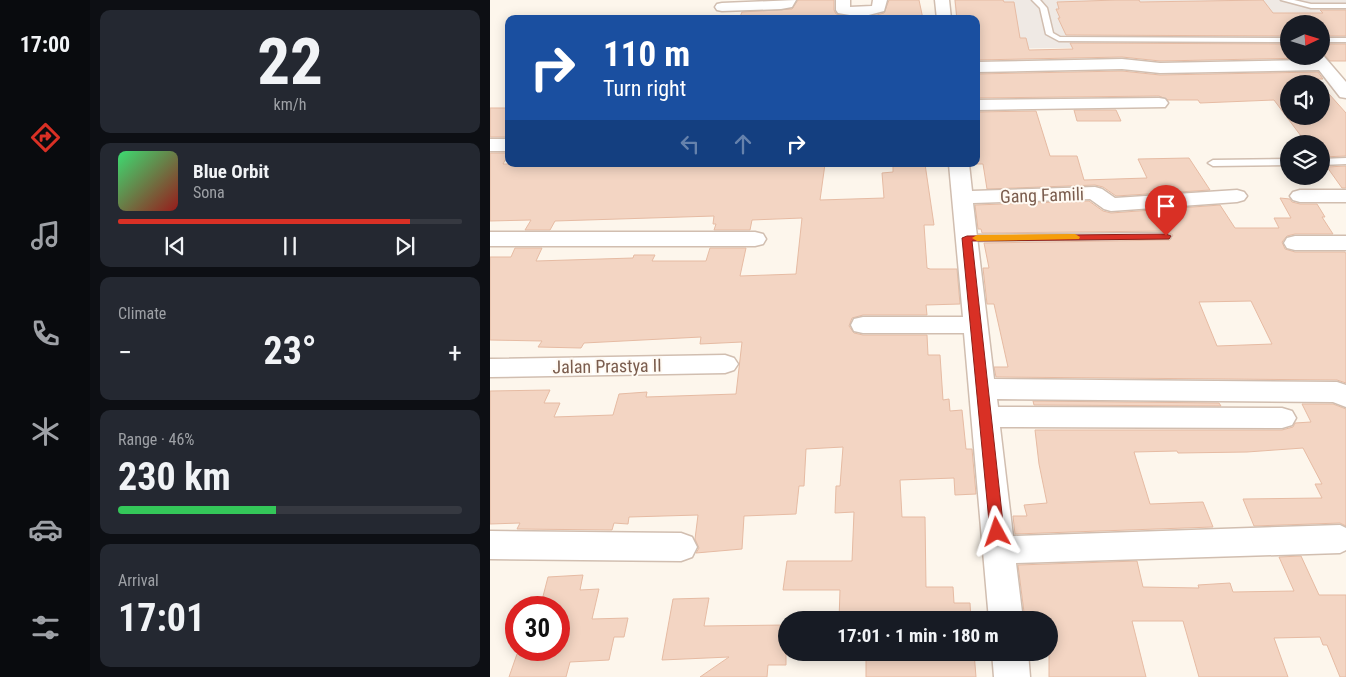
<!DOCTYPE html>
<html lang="en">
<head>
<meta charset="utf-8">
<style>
	body { margin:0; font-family:"Roboto Condensed",sans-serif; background:#242831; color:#f1f3f6; height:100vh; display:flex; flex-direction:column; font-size:19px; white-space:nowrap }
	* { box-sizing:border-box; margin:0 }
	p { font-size:16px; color:#9ea1a6 }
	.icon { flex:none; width:28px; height:28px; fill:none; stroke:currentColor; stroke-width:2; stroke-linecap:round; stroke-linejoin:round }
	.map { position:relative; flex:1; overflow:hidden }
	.panel { display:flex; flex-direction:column; gap:10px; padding:10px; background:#0d0f14; width:400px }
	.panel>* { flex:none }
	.guide { position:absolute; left:15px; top:15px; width:475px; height:152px; border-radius:10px; box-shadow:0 2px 12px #0003; background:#1a4fa0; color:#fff; overflow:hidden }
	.needle { width:32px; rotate:86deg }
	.tools { position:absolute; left:790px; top:15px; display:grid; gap:10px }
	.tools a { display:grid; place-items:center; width:50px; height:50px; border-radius:50%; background:#171b24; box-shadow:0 2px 12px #0003; font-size:25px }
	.speed { position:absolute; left:15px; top:596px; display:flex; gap:10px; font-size:25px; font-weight:700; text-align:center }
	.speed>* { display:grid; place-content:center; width:65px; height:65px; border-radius:50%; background:#171b24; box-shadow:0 2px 12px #0003; line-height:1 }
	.speed .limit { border:8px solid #d22; background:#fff; color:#111 }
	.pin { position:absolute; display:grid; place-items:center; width:42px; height:42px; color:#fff; margin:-51px -21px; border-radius:50% 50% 50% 0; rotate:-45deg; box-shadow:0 0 5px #0007 }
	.pin .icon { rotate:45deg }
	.me { position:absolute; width:55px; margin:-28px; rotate:355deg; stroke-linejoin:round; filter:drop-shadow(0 0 4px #0008) }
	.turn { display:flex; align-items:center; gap:18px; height:105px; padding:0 15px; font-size:22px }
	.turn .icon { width:65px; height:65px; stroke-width:2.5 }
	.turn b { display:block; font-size:35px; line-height:42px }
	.lanes { display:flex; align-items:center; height:48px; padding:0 15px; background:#0003; justify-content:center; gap:25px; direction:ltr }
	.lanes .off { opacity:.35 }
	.big { font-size:38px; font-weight:700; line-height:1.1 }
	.panel .widget { flex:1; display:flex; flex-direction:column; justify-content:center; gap:8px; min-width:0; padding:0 18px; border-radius:10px; background:#242831 }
	.panel .dial { align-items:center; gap:0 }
	.dial b { font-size:65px; line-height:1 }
	.song { display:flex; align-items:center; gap:15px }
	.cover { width:60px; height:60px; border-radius:8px; background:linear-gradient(135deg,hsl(140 70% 55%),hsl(0 70% 35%)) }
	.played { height:5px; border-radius:2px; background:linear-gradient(90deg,#d93025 85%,#363941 85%) }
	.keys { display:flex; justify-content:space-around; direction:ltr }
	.heat { display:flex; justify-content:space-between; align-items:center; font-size:28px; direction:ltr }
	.charge { height:8px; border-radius:4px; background:linear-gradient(90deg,#34c759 46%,#363941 0) }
	.trip { position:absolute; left:288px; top:611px; width:280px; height:50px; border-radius:25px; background:#171b24; box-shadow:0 2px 12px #0003; font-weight:700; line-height:50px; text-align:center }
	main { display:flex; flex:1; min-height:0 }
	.menu { display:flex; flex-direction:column; width:90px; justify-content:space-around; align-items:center; background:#090b0e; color:#9ea1a6 }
	.menu .icon { width:35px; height:35px }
	.menu .selected { color:#d93025 }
	.menu b { font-size:22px; color:#f1f3f6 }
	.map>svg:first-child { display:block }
</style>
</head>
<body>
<main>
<nav class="menu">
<b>17:00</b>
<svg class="icon selected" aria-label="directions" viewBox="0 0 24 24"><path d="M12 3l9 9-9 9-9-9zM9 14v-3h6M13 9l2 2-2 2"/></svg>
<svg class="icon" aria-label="music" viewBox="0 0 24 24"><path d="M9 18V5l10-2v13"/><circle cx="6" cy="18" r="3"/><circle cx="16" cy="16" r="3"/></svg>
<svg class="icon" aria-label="phone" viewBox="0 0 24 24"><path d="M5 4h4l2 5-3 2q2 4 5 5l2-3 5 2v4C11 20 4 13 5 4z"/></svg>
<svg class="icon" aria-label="climate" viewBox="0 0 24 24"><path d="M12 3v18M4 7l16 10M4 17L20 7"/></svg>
<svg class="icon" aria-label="car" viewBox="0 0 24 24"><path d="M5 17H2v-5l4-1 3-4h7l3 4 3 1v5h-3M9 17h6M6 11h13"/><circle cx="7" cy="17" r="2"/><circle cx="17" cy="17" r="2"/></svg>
<svg class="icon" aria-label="filters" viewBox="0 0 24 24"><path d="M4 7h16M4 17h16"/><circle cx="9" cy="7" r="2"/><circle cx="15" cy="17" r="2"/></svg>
</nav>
<section class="panel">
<div class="widget dial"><b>22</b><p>km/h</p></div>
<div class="widget">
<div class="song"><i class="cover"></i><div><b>Blue Orbit</b><p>Sona</p></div></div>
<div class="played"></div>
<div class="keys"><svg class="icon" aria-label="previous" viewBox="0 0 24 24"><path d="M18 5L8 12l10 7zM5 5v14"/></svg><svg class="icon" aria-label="pause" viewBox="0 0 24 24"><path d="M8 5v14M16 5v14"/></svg><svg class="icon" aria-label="next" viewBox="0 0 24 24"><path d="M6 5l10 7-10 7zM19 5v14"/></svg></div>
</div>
<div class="widget"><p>Climate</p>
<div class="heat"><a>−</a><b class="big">23°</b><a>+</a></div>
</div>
<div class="widget"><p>Range · 46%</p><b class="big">230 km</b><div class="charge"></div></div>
<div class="widget"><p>Arrival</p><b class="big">17:01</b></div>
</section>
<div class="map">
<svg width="856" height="677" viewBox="0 0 856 677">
	<rect width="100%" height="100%" fill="#fdf6ec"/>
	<path fill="#efe9e4" d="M464 0H856V44H831V24H799V45L486 49V19H466Z"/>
	<path fill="#f3d5c3" stroke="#e6bba3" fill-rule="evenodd" d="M308 0H344V10L346 14 370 19H249L252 12 302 9Z
		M399 0H429L433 19H372L394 13Z
		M465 0H513L514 2H524L530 38H536L539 50 583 49 580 43 799 44V56H816L817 58 670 61 632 57 486 60V19H467Z
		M626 0H649L650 2 773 0 783 13H833L830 10H856V36H831V24H799V36L576 35 568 18H570L566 9H569L567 2Z
		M831 44H856V61H840L831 51Z
		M632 71 670 75 828 72 833 79H826L830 84H799V116H831V85L856 113V156L831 157V144H817L784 100 710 103 708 100H678L669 96 486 98V74Z
		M0 108H19V137H0Z
		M584 110H626L631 121H587Z
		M546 111 560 156H587L594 180 657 178 648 159 699 158 720 190 626 196 613 187 605 185 497 189 493 164H486V112Z
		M0 153H19L13 164H335L330 200 394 198 392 173 403 172V164H435L444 225H434L437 268 440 269H467L470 304 436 305 437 315H373L362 318 359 326 364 333 373 335H437L438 355H450L453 400 459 399 460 411 472 410 476 449H482L486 494 465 495 464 478 410 480 412 517H435L436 587H463L464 603H480L481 620H349L350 590H293L297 561H362L364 512 345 513 346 486H350L353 447 316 449 314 486H309L306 514 254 516 252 549 206 553 209 548 205 539 208 515 139 517 138 524 124 523 122 530 27 529 30 523 0 524V391L60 390 54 403H70L64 417 123 415 129 394 157 392 156 397 246 394 252 342 210 344 211 337 94 343 91 348 48 347 52 341 0 340V257H21L25 248H52L46 261 143 258 144 255H165L162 261H216L220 248H256L250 276 306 274 312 218 262 220 260 230H224L226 224H223L224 216 65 221 60 230H35L41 220 0 221Z
		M856 166V188H852L837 167Z
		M790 198 800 199 802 202 810 204H827L835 217H832L843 234H805L797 236 792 242 795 249 805 252H855L856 254V383L847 380 506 377 504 367H518L504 304H497L493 268H499L494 243 680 240 683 235 676 231 492 233 491 229H488L485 205 599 201 613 211 621 213 730 205 745 228H789L784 218H801ZM761 301 782 344 727 346 709 302Z
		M543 401 729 403 731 406 544 405Z
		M812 404H843L856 409V526L850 523 764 526 753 499 832 498 825 484H832L813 448 757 452 688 453 687 451 644 452 660 504 713 502 723 527 525 534 523 516H537L534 505 557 503 549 464 545 430H792L803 427 805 423 821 422Z
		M811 556 829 595H856V677H850L837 645H833L830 637 784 638 798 677H709L693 621H642L656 677H559V620H535L528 565 647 561 653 587 709 588 708 585 740 583 743 592 804 591 789 557Z
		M93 575 90 590 109 589 102 619 138 618 134 637H124L119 660 80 662 76 677H19L27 654 69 653V608H50L58 577Z
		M219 598 214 626 296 625V665H278L277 677H210L239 657 172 660 183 599Z
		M376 652H484L486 677H376Z"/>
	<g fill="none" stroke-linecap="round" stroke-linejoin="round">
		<g stroke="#d1beb0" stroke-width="3">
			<path id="service" d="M542 0H550L557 8 563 33 570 37 799 38V42L569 41 556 34 550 8Z
				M791 0H804L821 4H856V8H821Z
				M831 38H856V42H831Z
				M856 158V164L831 165V159Z
				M799 159V165L723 166 718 163 723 160Z
				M676 233 681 236 680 238 477 241 472 238 477 235Z"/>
		</g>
		<g stroke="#d1beb0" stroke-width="3">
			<path id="minor" d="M306 0 302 7 291 9 232 11 227 10 225 7 227 4 232 3Z
				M346 0H360V7L382 6 383 0H397L394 11 371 17 348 13 346 10Z
				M445 0H459L461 19H447Z
				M831 53 856 82V98L850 97 829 70 670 73 632 69 486 72V62L632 59 670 63 821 60 818 56H831Z
				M669 98 675 99 678 103 675 107 486 110V100Z
				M0 139H19V151H0Z
				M459 164H479L482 191 605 187 612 189 625 198 747 190 754 192 757 196 754 200 747 202 621 211 614 209 600 199 483 203 504 379 847 382 856 385V407L843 402 507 399 508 407 792 408 802 411 806 418 802 425 792 428 510 427 523 536 850 525 856 528V550L850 553 526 563 533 620H499L474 333H373L364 331 361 325 364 319 373 317H473Z
				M810 190H856V202H810L803 200 800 196 803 192Z
				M0 232H265L273 234 276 239 273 244 265 246H0Z
				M805 236H856V250H805L797 248 794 243 797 238Z
				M235 355 244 358 248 364 244 370 235 373 0 377V359Z
				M0 531 191 533 202 537 207 547 202 557 191 561 0 559Z
				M502 652H538L540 677H504Z"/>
		</g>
		<use href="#service" fill="#fff" fill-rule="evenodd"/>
		<use href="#minor" fill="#fff" fill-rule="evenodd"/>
	</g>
	<path fill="#d93025" stroke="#8d1f18" d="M676 234 681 236 679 239 482 241 514 532 512 536 507 538 502 536 500 532 472 238 477 236Z"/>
	<path fill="#f59e0b" d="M585 234 590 237 589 239 487 241 482 238 487 235Z"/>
	<g text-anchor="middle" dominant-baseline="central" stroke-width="4" stroke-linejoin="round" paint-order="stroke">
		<g font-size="18" fill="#7a5c4d" stroke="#fffaf3">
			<text transform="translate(552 195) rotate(-2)">Gang Famili</text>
			<text transform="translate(117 366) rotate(-1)">Jalan Prastya II</text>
		</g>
	</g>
</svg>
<div class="tools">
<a><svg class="needle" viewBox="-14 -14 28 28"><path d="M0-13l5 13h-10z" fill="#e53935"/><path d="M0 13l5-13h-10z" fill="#9ea1a6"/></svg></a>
<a><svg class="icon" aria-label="sound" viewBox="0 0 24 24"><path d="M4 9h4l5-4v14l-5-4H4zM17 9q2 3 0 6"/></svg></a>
<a><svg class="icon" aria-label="layers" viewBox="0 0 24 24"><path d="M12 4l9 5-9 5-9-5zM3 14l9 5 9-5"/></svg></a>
</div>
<div class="speed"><div class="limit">30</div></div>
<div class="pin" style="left:676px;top:236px;background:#d93025"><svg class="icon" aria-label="arrive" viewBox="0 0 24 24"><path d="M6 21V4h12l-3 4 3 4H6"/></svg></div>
<svg class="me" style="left:507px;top:532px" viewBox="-20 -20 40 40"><path d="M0-17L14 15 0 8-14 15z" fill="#d93025" stroke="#fff" stroke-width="4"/></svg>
<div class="trip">17:01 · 1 min · 180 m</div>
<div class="guide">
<div class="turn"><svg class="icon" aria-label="right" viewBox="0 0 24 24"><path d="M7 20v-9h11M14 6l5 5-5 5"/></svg><div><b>110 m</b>Turn right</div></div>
<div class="lanes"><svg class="icon off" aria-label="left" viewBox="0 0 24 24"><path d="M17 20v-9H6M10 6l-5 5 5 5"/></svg><svg class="icon off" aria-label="ahead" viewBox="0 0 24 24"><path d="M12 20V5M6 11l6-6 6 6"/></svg><svg class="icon" aria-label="right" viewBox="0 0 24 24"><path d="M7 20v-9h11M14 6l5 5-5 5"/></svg></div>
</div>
</div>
</main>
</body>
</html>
